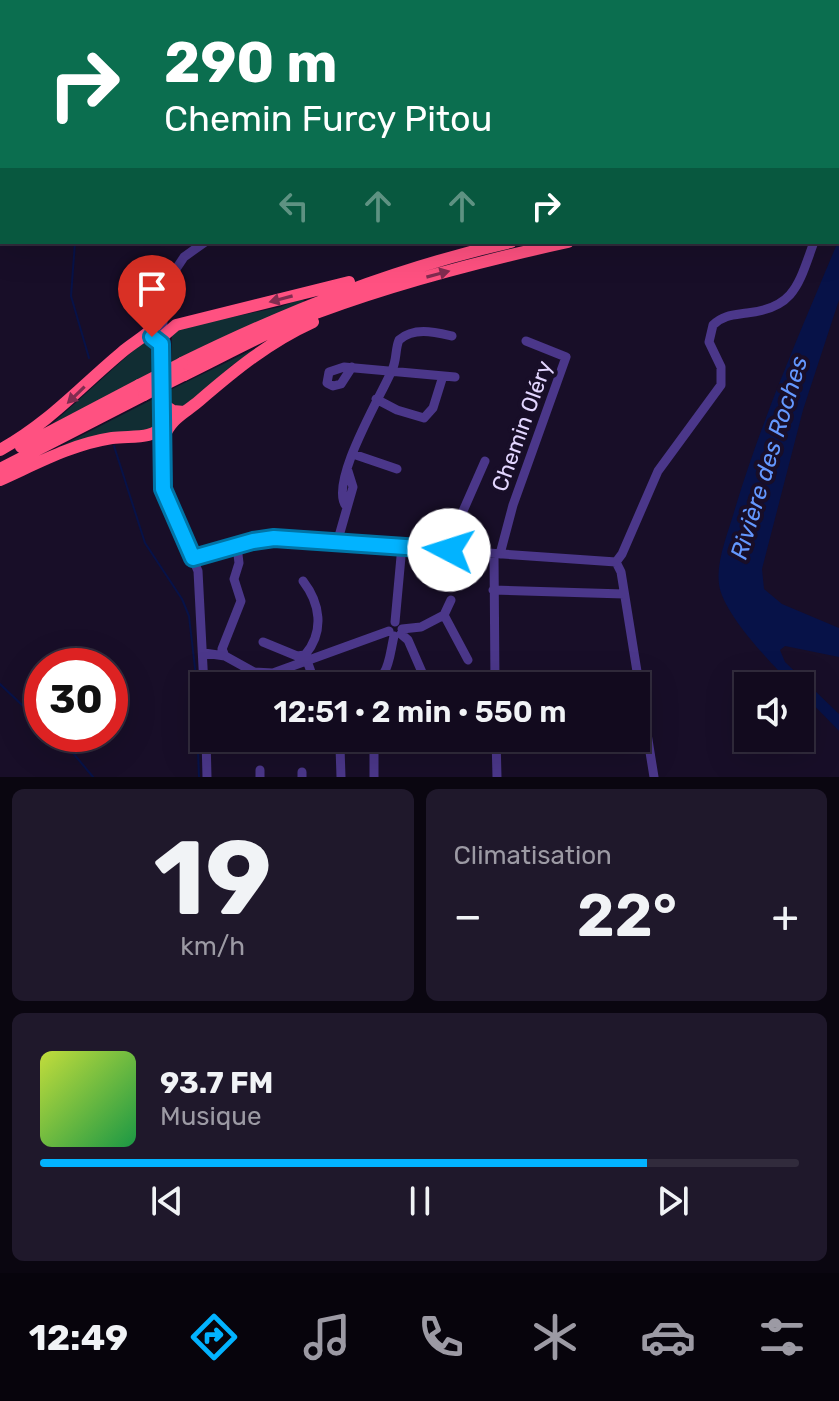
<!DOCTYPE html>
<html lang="fr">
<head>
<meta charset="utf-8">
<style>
	body { margin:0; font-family:Rubik,sans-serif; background:#1f182b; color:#f1f3f6; height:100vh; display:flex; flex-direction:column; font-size:30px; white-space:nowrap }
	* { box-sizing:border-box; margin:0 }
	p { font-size:26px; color:#9c9aa4 }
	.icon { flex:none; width:44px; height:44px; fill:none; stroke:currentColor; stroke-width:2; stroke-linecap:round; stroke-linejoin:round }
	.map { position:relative; height:777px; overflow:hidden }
	.sheet { display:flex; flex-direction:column; gap:12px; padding:12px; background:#0a0610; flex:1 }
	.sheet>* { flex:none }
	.guide { position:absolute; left:0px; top:0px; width:840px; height:244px; box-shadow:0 8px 32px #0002,0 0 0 2px #312b3c; background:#0b6e4f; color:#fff; overflow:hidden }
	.controls { position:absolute; left:734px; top:672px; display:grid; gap:16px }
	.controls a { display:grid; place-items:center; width:80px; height:80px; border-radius:0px; background:#120a1e; box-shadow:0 8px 32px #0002,0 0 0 2px #312b3c; font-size:40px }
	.speed { position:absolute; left:24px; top:648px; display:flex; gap:16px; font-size:40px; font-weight:700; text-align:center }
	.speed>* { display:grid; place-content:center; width:104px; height:104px; border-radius:50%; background:#120a1e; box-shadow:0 8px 32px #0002,0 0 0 2px #312b3c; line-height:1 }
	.speed .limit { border:12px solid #d22; background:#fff; color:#111 }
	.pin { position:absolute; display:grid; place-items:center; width:68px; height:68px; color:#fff; margin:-82px -34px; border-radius:50% 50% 50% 0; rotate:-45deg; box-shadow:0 0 8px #0007 }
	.pin .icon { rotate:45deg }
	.me { position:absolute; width:88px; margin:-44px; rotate:275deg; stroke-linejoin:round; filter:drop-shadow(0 0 6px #0008) }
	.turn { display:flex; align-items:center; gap:28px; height:168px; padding:0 32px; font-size:36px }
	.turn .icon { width:104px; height:104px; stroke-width:2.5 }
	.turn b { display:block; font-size:56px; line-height:68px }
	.lanes { display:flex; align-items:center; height:76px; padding:0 32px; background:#0003; justify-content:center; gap:40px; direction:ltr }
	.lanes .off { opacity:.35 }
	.big { font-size:60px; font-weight:600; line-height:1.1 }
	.sheet .widget { flex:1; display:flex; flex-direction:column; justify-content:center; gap:12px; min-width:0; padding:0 28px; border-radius:12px; background:#1f182b }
	.sheet .dial { align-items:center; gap:0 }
	.dial b { font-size:104px; line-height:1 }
	.song { display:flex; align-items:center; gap:24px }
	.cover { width:96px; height:96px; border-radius:12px; background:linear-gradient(135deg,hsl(70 70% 55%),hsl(140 70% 35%)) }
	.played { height:8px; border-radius:4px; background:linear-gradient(90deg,#02b3ff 80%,#312b3c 80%) }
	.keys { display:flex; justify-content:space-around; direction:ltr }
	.heat { display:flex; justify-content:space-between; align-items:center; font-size:44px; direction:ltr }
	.sheet .tiles { flex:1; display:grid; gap:12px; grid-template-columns:1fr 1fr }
	.widget:last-child { grid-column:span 2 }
	.trip { position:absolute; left:190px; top:672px; width:460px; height:80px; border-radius:0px; background:#120a1e; box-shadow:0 8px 32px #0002,0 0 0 2px #312b3c; font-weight:600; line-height:80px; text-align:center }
	.menu { display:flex; height:128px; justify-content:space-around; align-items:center; background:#07040c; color:#9c9aa4 }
	.menu .icon { width:56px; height:56px }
	.menu .active { color:#02b3ff }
	.menu b { font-size:36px; color:#f1f3f6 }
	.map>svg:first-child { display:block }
</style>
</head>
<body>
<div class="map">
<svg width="839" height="777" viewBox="0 0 839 777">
	<rect width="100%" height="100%" fill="#180e28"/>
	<path fill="#112d33" d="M303 298 304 302 171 364 172 333 176 329 280 307Z
		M145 340H151L157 349 159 370 52 424Z
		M266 343 231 366 193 402 178 408 170 401 168 391Z
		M159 396 157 427 14 470Z"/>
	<path fill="#071248" d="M839 239V300L803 410 762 569 764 589 782 604 839 628V657L785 646 780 650 785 662 839 714V731L800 691V686H794C773 666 722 613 719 584 716 561 728 533 734 512 762 418 802 328 839 239Z"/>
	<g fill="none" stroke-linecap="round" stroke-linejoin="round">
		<path stroke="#071248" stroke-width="2" d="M74 0V2
			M75 242 71 296 89 358
			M114 446 145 543 182 599 189 616 195 668 199 777
			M0 684 42 724
			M52 734 73 753 93 777"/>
		<path stroke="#4b378a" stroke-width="9" d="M326 0 328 2
			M458 0 461 2
			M797 0V2
			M422 2 423 0
			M506 2 507 0
			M838 31 839 32
			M352 367 341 384 333 386 327 383 329 372 344 367 455 377
			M376 399 397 410 424 418 433 408 443 376
			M353 454 397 469
			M346 506C328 484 382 394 392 370 397 360 395 349 399 340 414 327 434 332 452 336
			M337 543 353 487 348 471
			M449 550 456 527 485 461
			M494 554 495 686
			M500 554 513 505 566 357 526 341
			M193 558 253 541 274 538 616 562
			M616 562 622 554 658 471 721 385V367L709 342 713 325C723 315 734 315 747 313 796 308 799 282 814 242
			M616 562 621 572 654 777
			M303 581C320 603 325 631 305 655
			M493 590 624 594
			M444 615 468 660
			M395 622 402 546
			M402 629 421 627 444 615 451 600
			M401 634 408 640 428 686
			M263 642 297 656 305 655 316 686
			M204 653 225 656 254 672 273 673 389 631
			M225 656 222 649 241 601 234 579 239 563 237 546
			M204 686 198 571 163 489 161 344 165 300 172 275 184 257 205 242
			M360 686C390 682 388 662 394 636
			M206 738 207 777
			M496 738 497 777
			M340 747 341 777
			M260 770V777
			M302 777V772
			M374 777V746"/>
		<path stroke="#ff5181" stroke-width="12" d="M838 167H839
			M838 181H839
			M162 337 176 325 349 282
			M182 363C290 310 393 269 511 242
			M184 375C221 357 257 337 295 321 383 286 476 262 568 242
			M164 405 173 411 184 412
			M164 437C171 418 185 413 199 401 235 370 269 342 313 322
			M21 447 139 385
			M0 450C50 422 78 389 121 353 137 339 158 331 164 310
			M0 469 144 395
			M0 480C36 464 72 444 112 438 130 435 153 441 164 424"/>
		<path stroke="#ff5181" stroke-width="12" d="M139 385 182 363
			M144 395 184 375"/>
	</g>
	<defs><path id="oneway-solid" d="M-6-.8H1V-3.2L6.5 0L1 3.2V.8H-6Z" transform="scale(2)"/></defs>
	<g fill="#802c50">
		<use href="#oneway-solid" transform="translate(438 274) rotate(-15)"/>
		<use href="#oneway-solid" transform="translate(281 299) rotate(165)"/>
		<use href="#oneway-solid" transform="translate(76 395) rotate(136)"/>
	</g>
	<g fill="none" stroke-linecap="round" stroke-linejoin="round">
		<g stroke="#0174a6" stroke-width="20">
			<path id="route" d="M152 337 161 344 163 489 193 558 253 541 274 538 449 550"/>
		</g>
		<use href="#route" stroke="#02b3ff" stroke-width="14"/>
	</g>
	<g text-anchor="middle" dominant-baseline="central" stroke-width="8" stroke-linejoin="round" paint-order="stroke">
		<g font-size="22" fill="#e3d6ff" stroke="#180e28">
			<text transform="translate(522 426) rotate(-70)">Chemin Oléry</text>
		</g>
		<g font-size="24" font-style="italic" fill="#6498ff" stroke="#180e28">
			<text transform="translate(769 458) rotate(-73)">Rivière des Roches</text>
		</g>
	</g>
</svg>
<div class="controls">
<a><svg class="icon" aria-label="sound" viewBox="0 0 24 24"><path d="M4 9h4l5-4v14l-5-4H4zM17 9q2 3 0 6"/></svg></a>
</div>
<div class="speed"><div class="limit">30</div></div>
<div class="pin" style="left:152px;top:337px;background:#d93025"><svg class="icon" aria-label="arrive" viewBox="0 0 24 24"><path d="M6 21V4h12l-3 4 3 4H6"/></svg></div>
<svg class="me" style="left:449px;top:550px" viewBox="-20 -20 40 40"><circle r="19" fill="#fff"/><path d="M0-13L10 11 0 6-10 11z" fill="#02b3ff"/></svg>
<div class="trip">12:51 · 2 min · 550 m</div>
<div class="guide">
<div class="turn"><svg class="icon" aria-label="right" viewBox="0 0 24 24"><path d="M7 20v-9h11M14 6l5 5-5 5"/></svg><div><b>290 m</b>Chemin Furcy Pitou</div></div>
<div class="lanes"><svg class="icon off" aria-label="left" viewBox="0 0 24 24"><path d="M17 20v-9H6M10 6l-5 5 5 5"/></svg><svg class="icon off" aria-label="ahead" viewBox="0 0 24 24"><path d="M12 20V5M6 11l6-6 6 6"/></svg><svg class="icon off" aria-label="ahead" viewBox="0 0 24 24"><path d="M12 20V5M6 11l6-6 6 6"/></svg><svg class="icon" aria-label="right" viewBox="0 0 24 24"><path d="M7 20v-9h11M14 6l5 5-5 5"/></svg></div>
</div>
</div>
<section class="sheet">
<div class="tiles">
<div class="widget dial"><b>19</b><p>km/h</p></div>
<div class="widget"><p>Climatisation</p>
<div class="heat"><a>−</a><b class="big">22°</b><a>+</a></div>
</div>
<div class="widget">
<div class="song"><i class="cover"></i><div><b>93.7 FM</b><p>Musique</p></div></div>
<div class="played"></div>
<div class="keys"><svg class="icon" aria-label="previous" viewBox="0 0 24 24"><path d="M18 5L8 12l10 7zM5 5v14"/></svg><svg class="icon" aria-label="pause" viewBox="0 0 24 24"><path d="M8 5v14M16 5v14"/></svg><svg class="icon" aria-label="next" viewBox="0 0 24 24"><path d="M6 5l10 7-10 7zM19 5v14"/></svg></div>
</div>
</div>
</section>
<nav class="menu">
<b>12:49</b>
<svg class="icon active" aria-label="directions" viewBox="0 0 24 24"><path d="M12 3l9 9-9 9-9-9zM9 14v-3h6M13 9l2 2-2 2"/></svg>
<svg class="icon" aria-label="music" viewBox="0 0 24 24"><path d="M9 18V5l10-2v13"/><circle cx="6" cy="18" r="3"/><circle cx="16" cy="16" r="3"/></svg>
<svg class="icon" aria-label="phone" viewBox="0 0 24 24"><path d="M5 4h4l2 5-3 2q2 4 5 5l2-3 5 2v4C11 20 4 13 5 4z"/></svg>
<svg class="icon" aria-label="climate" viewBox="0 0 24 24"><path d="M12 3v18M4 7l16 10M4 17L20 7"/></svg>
<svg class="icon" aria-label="car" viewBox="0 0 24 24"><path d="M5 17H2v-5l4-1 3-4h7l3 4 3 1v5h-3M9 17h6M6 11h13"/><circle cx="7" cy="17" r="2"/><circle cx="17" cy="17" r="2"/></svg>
<svg class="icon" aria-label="filters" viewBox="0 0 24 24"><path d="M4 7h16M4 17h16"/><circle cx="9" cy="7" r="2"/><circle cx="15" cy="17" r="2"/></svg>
</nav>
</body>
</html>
